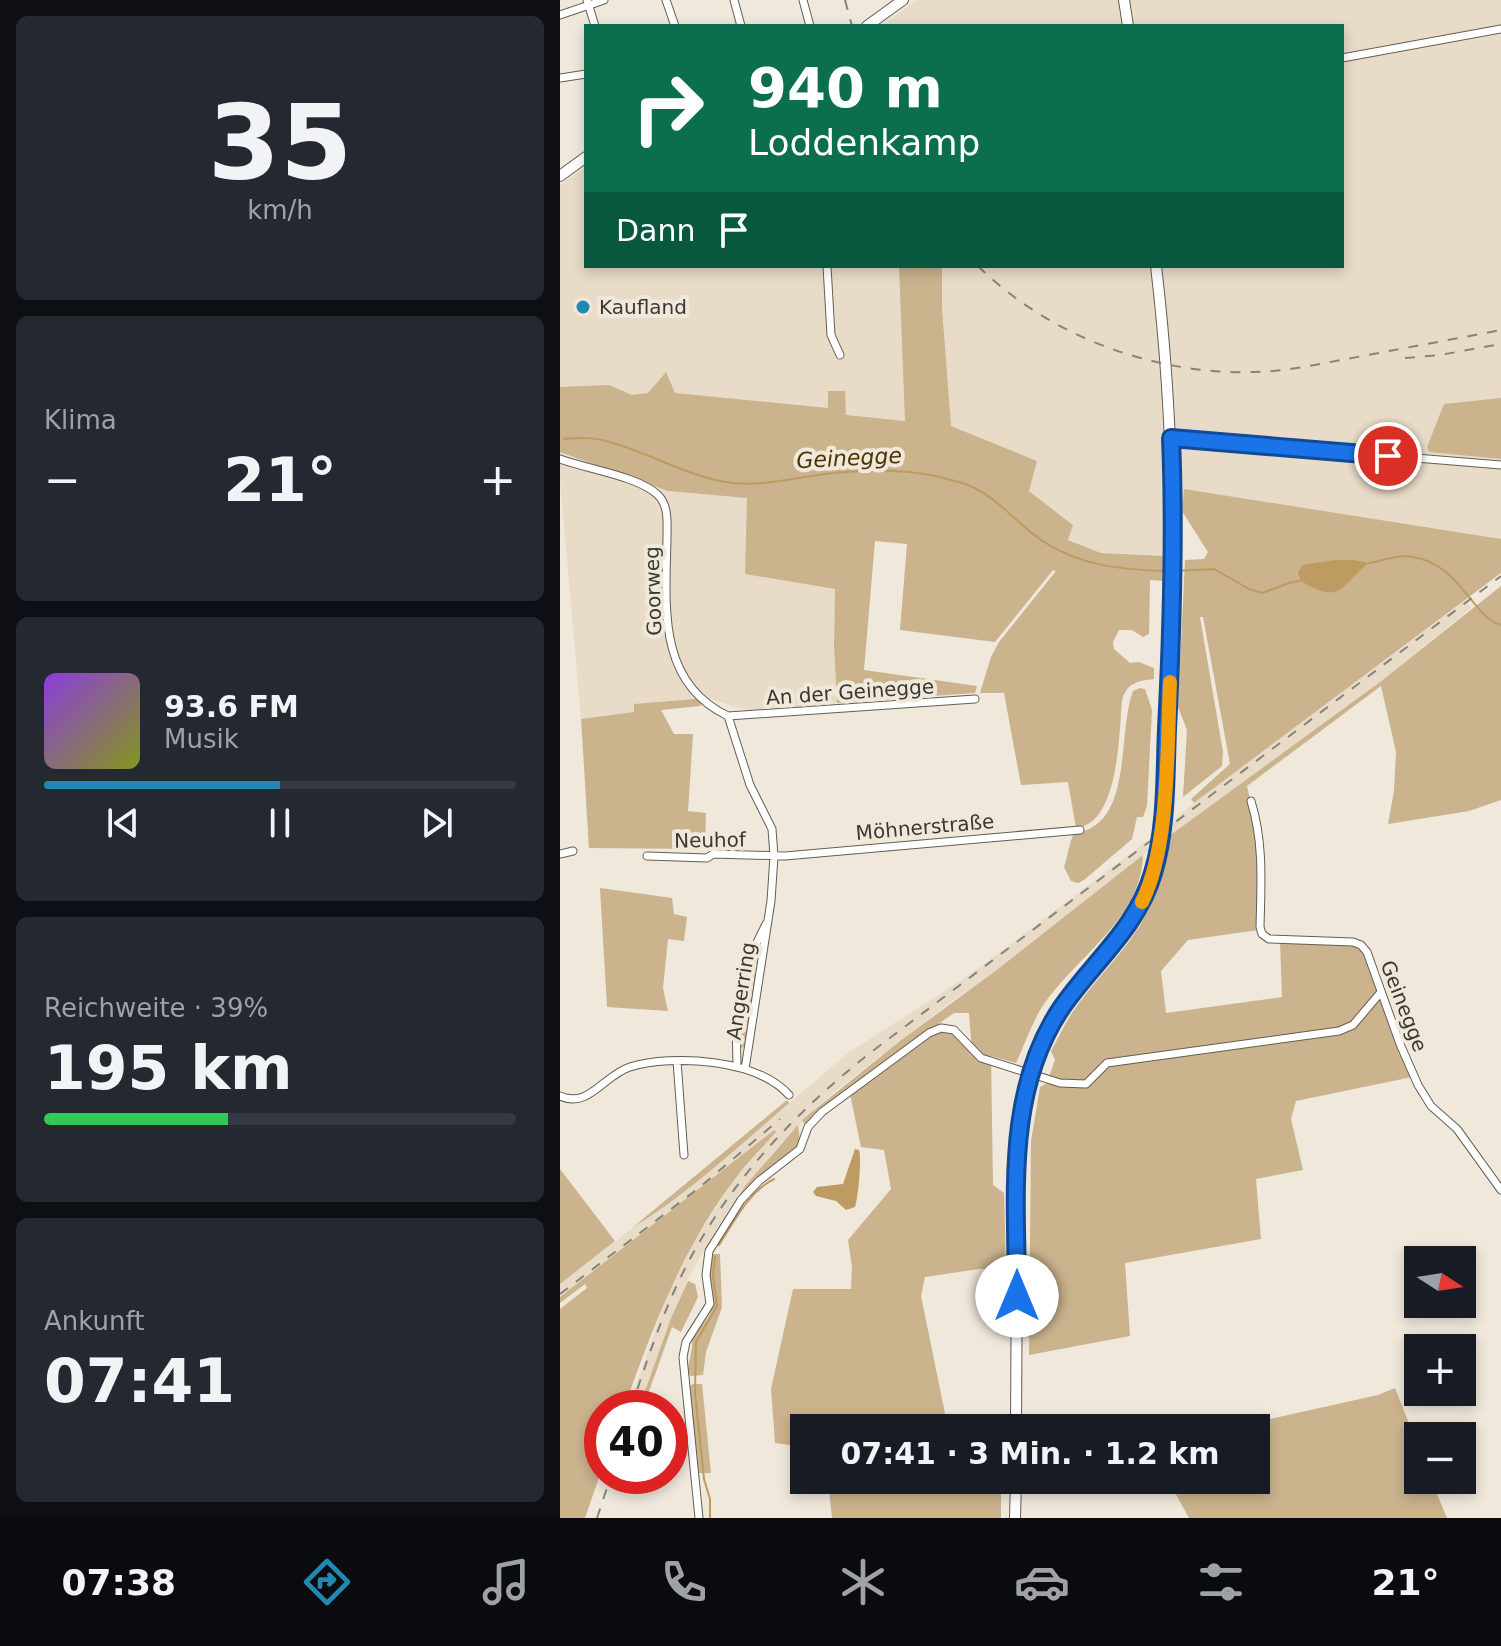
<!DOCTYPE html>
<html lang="de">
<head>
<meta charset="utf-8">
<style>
	body { margin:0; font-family:"DejaVu Sans",sans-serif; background:#242831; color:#f1f3f6; height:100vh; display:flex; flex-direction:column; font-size:30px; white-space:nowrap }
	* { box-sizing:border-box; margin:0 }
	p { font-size:26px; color:#9ea1a6 }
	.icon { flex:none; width:44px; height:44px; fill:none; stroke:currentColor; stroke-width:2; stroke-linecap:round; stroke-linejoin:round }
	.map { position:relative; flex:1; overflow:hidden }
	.side { display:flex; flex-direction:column; gap:16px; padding:16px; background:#0d0f14; width:560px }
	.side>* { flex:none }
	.top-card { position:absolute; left:24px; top:24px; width:760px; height:244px; border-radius:0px; box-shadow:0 4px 12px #0003; background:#0b6e4f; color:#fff; overflow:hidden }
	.needle { width:52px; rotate:102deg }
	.controls { position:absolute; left:844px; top:1246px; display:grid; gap:16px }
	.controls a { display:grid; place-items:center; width:72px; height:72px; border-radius:0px; background:#171b24; box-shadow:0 4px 12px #0003; font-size:40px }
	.speed { position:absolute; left:24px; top:1390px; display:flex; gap:16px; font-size:40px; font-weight:700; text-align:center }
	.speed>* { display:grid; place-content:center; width:104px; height:104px; border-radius:50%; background:#171b24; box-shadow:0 4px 12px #0003; line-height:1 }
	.speed .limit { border:12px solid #d22; background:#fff; color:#111 }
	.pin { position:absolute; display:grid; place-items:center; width:68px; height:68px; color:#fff; margin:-34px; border:4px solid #fff; border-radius:50%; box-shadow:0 2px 8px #0007 }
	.me { position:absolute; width:88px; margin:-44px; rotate:0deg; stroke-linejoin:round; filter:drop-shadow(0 0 6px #0008) }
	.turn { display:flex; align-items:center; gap:28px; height:168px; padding:0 32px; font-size:36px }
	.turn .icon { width:104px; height:104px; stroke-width:2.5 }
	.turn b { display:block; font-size:56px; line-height:68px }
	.then { display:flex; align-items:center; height:76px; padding:0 32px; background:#0003; gap:16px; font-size:30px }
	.big { font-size:60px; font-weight:700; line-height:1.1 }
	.side .widget { flex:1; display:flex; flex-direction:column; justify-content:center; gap:12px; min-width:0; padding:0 28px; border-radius:12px; background:#242831 }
	.side .dial { align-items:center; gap:0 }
	.dial b { font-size:104px; line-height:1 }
	.song { display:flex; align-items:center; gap:24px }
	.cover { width:96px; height:96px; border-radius:12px; background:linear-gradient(135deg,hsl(270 70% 55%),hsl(70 70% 35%)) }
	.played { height:8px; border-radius:4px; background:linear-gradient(90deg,#2188b1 50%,#363941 50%) }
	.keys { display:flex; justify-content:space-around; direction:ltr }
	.heat { display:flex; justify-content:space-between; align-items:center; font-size:44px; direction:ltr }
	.charge { height:12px; border-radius:6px; background:linear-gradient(90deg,#34c759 39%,#363941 0) }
	.trip { position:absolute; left:230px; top:1414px; width:480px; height:80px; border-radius:0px; background:#171b24; box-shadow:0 4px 12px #0003; font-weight:700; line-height:80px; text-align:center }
	.menu { display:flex; height:128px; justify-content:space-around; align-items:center; background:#090b0e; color:#9ea1a6 }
	.menu .icon { width:56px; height:56px }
	.menu .active { color:#2188b1 }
	.menu b { font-size:36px; color:#f1f3f6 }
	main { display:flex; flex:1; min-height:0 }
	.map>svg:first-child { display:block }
</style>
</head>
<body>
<main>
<section class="side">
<div class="widget dial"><b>35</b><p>km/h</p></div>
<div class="widget"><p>Klima</p>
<div class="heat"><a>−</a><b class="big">21°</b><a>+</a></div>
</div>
<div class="widget">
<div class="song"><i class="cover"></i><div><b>93.6 FM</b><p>Musik</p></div></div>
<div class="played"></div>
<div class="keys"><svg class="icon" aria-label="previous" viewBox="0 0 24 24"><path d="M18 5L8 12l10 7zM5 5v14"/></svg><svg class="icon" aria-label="pause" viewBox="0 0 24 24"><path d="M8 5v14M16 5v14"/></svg><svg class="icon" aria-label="next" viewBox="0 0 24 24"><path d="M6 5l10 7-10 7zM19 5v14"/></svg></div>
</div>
<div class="widget"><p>Reichweite · 39%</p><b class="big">195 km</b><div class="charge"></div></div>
<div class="widget"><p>Ankunft</p><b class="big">07:41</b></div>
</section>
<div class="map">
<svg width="941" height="1518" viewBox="0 0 941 1518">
	<rect width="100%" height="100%" fill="#f0e8db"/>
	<path fill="#e8dcc8" d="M357 0H941V539L625 490 619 551 600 555 541 553 507 539 513 524 469 491 408 434 391 426 0 388V185L26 167V266H782V26H321Z
		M0 452 108 491 188 498 275 589 274 645 277 703 192 712 147 698 75 704V712L21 719 0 480Z
		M906 600 911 608 820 682 609 836V824L634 803Z
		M588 840V851L438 969 388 1004 274 1092 222 1142 172 1204 132 1271 111 1318 79 1408H68L107 1297 136 1238 175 1179 215 1132 213 1130 0 1297V1284L168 1155 288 1053 414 972Z"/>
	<path fill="#cab38d" d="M339 266H382V308L391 426 477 461 469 491 513 525 508 540 541 553 606 556V581L590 580 589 634 583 637 572 630H559L553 642 554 649 570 663 579 662 594 668V679C577 681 567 683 562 700 559 734 559 824 516 828L508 782 461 785 444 693H420L431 657 439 642 496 571 493 570 435 642 340 630 347 544 315 541 304 670 417 686 415 693 277 703 274 645 275 589 185 574 187 498 108 491 0 452V387L49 385 72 395 88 393 106 372 115 393 268 408V391H285L286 415 345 421Z
		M941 398V459L869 452 867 447 884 404Z
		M624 489 941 539V573L634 803 631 799 670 764 643 617H640L663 752 662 766 623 797 627 730 618 707 625 560 644 559 648 552 622 511Z
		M941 586V800L909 811 828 824 834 791 836 752 821 686 687 786 697 829 698 930 628 940 601 971 606 1013 722 997 720 941 794 944 804 950 852 1077 736 1101 731 1119 743 1170 696 1179 701 1239 565 1263 570 1336 469 1355 471 1141 480 1087 487 1083 495 1060 491 1051C500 1035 508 1017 519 1003 557 953 590 930 604 863 605 854 609 848 605 839L820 682Z
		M580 688 585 689 592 710 587 806 583 817H577L572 839 524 880 518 883 511 881 504 867C508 856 509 843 514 833 574 827 557 732 573 691Z
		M147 698 140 706 101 710 114 734H133L128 811 146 813 145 849 29 848 21 719 74 712V704Z
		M583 855C582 921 510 960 479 1012 470 1028 464 1046 456 1063L431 1056 433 1185 444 1193 446 1269H419L365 1277 361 1296 388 1428H244V1447L215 1443 211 1389 233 1289H291L292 1267 288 1240 331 1189 324 1150 301 1147 290 1094 370 1036 381 1032 393 1033 412 1052 409 1013H394L361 1036 245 1125 242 1120 340 1041 438 969Z
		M40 888 112 898 114 914 127 917 124 941 108 939 103 988 108 1011 47 1007Z
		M202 940 186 1046 180 1048C170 1014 185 969 202 940Z
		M227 1100 229 1103C179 1146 129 1193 72 1228Z
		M238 1125 240 1141 237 1150 191 1185 170 1210 185 1186Z
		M214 1130 216 1132C202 1148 187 1163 175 1179 123 1247 92 1329 64 1408H42V1469L25 1518H0V1309L27 1288 25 1284 0 1303V1297Z
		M0 1169 55 1241 0 1284Z
		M152 1254H160L162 1307 146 1352 143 1375 131 1376 127 1373 132 1348V1337C138 1329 147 1321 151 1311 158 1293 144 1273 152 1254Z
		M128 1281 135 1284 138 1297 121 1332 112 1327 83 1408H79L111 1318Z
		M133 1384H142L151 1473H138L128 1387Z
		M835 1388 858 1446V1480H871L887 1518H629L608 1480H696V1428H670L818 1395Z
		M268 1480H441V1518H272Z"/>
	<path fill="#bd9b61" d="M775 560H793L809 563C781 583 783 607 741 581L738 573 742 565Z
		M295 1149 299 1150C302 1159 298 1198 295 1207L286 1210 276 1201 256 1196 253 1192 257 1187 283 1184Z"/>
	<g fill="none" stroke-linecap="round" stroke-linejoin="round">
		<path stroke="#bd9b61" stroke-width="2" d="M4 439C18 438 33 437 46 441 89 452 129 478 173 483 201 486 230 479 258 475 308 468 354 468 402 483 433 492 455 522 481 540 519 566 563 570 608 571
			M809 563C823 561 838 554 853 557 900 564 913 618 941 625
			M615 571 654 569 689 589 702 593 732 582 741 581
			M159 1245C174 1222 188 1192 214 1179
			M150 1518V1499L144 1479 135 1393 136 1342 157 1306 153 1275 155 1256"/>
		<g stroke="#655e53" stroke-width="9">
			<path id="street" d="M27 0 35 26
				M106 0 115 26
				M174 0 181 26
				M243 0 250 26
				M0 15 44 0
				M782 58 941 29
				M0 78 26 74
				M267 266 271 335 280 355
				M611 438 941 465
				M0 459C27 469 78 476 98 495 109 506 107 523 107 537 106 604 96 682 168 716L190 785 212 829 214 856 211 901 185 1069
				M168 716 415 699
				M691 801C704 843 701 884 700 927L702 934 709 939 793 942 801 945 807 952 840 1044 858 1085 871 1106 897 1129 941 1190
				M0 854 13 851
				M87 856 147 858 153 854 225 856 520 830
				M117 1061 124 1155
				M177 1066 176 1018 182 973 206 924
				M0 1096C29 1109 44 1075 70 1067 113 1054 197 1059 229 1095
				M139 1518 123 1357 126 1342 150 1304 146 1275 149 1251 181 1200 199 1181 240 1149 248 1127 262 1112 369 1033 381 1028 394 1030 421 1058 500 1083 526 1084 547 1063 779 1031 793 1025 821 992"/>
		</g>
		<g stroke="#655e53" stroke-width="12">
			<path id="secondary" d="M564 0 568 26
				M307 26 343 0
				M0 176 26 157
				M456 1428C456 1368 457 1307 457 1247 457 1181 453 1113 479 1050 507 985 572 943 593 874 608 825 605 769 608 718 616 567 614 417 596 266
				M455 1518 456 1480"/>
		</g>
		<use href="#street" stroke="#fff" stroke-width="7"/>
		<use href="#secondary" stroke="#fff" stroke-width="10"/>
		<path stroke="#88837a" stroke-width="2" stroke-dasharray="10 10" stroke-linecap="butt" d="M285 0 292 26
			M418 266C490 337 595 375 695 372 732 371 767 362 803 356 849 347 895 339 941 330
			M845 358 880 355 941 344
			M0 1294 140 1187 220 1119
			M71 1408C85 1367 98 1326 116 1287 160 1192 228 1118 310 1053L941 576
			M37 1518 51 1476"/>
	</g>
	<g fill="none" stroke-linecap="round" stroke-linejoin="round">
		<g stroke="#114b97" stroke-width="20">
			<path id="route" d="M457 1296C457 1199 444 1092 502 1007 533 962 577 928 593 873 607 827 605 776 607 729 612 631 615 535 611 438L828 456"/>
		</g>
		<use href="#route" stroke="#1a73e8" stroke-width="14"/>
		<path stroke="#f59e0b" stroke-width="14" d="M582 902C610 846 607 745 610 682"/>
	</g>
	<circle fill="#2188b1" stroke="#f0e8db" stroke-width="3" cx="23" cy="307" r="8"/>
	<g text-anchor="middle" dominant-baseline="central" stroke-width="8" stroke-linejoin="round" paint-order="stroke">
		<g font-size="20" fill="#3b3833" stroke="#f0e8db" text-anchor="start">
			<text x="39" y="307">Kaufland</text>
		</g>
		<g font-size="20" fill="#3b3833" stroke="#f0e8db">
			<text transform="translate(93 591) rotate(-92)">Goorweg</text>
			<text transform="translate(290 692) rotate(-4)">An der Geinegge</text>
			<text transform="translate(365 827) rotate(-5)">Möhnerstraße</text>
			<text transform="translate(150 840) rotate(-1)">Neuhof</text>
			<text transform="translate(181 991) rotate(-81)">Angerring</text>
			<text transform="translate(844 1006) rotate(69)">Geinegge</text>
		</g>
		<g font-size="22" font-style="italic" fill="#4b3402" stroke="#f0e8db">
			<text transform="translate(289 458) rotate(-3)">Geinegge</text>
		</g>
	</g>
</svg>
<div class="controls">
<a><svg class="needle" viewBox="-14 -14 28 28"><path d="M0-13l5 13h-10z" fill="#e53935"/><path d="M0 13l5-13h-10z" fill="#9ea1a6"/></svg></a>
<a>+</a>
<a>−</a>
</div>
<div class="speed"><div class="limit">40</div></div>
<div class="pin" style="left:828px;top:456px;background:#d93025"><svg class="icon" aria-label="arrive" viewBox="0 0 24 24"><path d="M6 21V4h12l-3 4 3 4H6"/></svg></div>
<svg class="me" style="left:457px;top:1296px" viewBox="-20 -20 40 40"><circle r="19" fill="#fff"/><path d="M0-13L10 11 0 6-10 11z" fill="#1a73e8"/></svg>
<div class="trip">07:41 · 3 Min. · 1.2 km</div>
<div class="top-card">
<div class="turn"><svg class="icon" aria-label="right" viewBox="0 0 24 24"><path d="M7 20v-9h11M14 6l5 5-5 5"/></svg><div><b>940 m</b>Loddenkamp</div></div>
<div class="then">Dann<svg class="icon" aria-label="arrive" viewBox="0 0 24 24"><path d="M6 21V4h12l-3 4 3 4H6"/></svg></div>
</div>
</div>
</main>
<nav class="menu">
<b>07:38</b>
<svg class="icon active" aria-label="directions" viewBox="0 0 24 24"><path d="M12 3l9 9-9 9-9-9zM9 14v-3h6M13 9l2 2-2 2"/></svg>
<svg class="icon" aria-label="music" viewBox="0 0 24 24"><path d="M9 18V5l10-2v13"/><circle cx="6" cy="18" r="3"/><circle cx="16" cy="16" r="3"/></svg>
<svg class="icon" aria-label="phone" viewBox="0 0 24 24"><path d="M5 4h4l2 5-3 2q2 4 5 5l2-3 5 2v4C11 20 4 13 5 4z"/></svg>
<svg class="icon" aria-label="climate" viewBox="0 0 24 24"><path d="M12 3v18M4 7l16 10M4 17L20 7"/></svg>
<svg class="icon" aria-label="car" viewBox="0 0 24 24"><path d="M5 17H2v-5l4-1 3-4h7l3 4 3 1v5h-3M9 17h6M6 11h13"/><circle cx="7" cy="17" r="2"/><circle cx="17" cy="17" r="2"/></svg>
<svg class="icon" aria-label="filters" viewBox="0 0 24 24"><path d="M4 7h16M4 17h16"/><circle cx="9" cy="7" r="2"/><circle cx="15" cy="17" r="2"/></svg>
<b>21°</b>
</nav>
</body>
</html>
